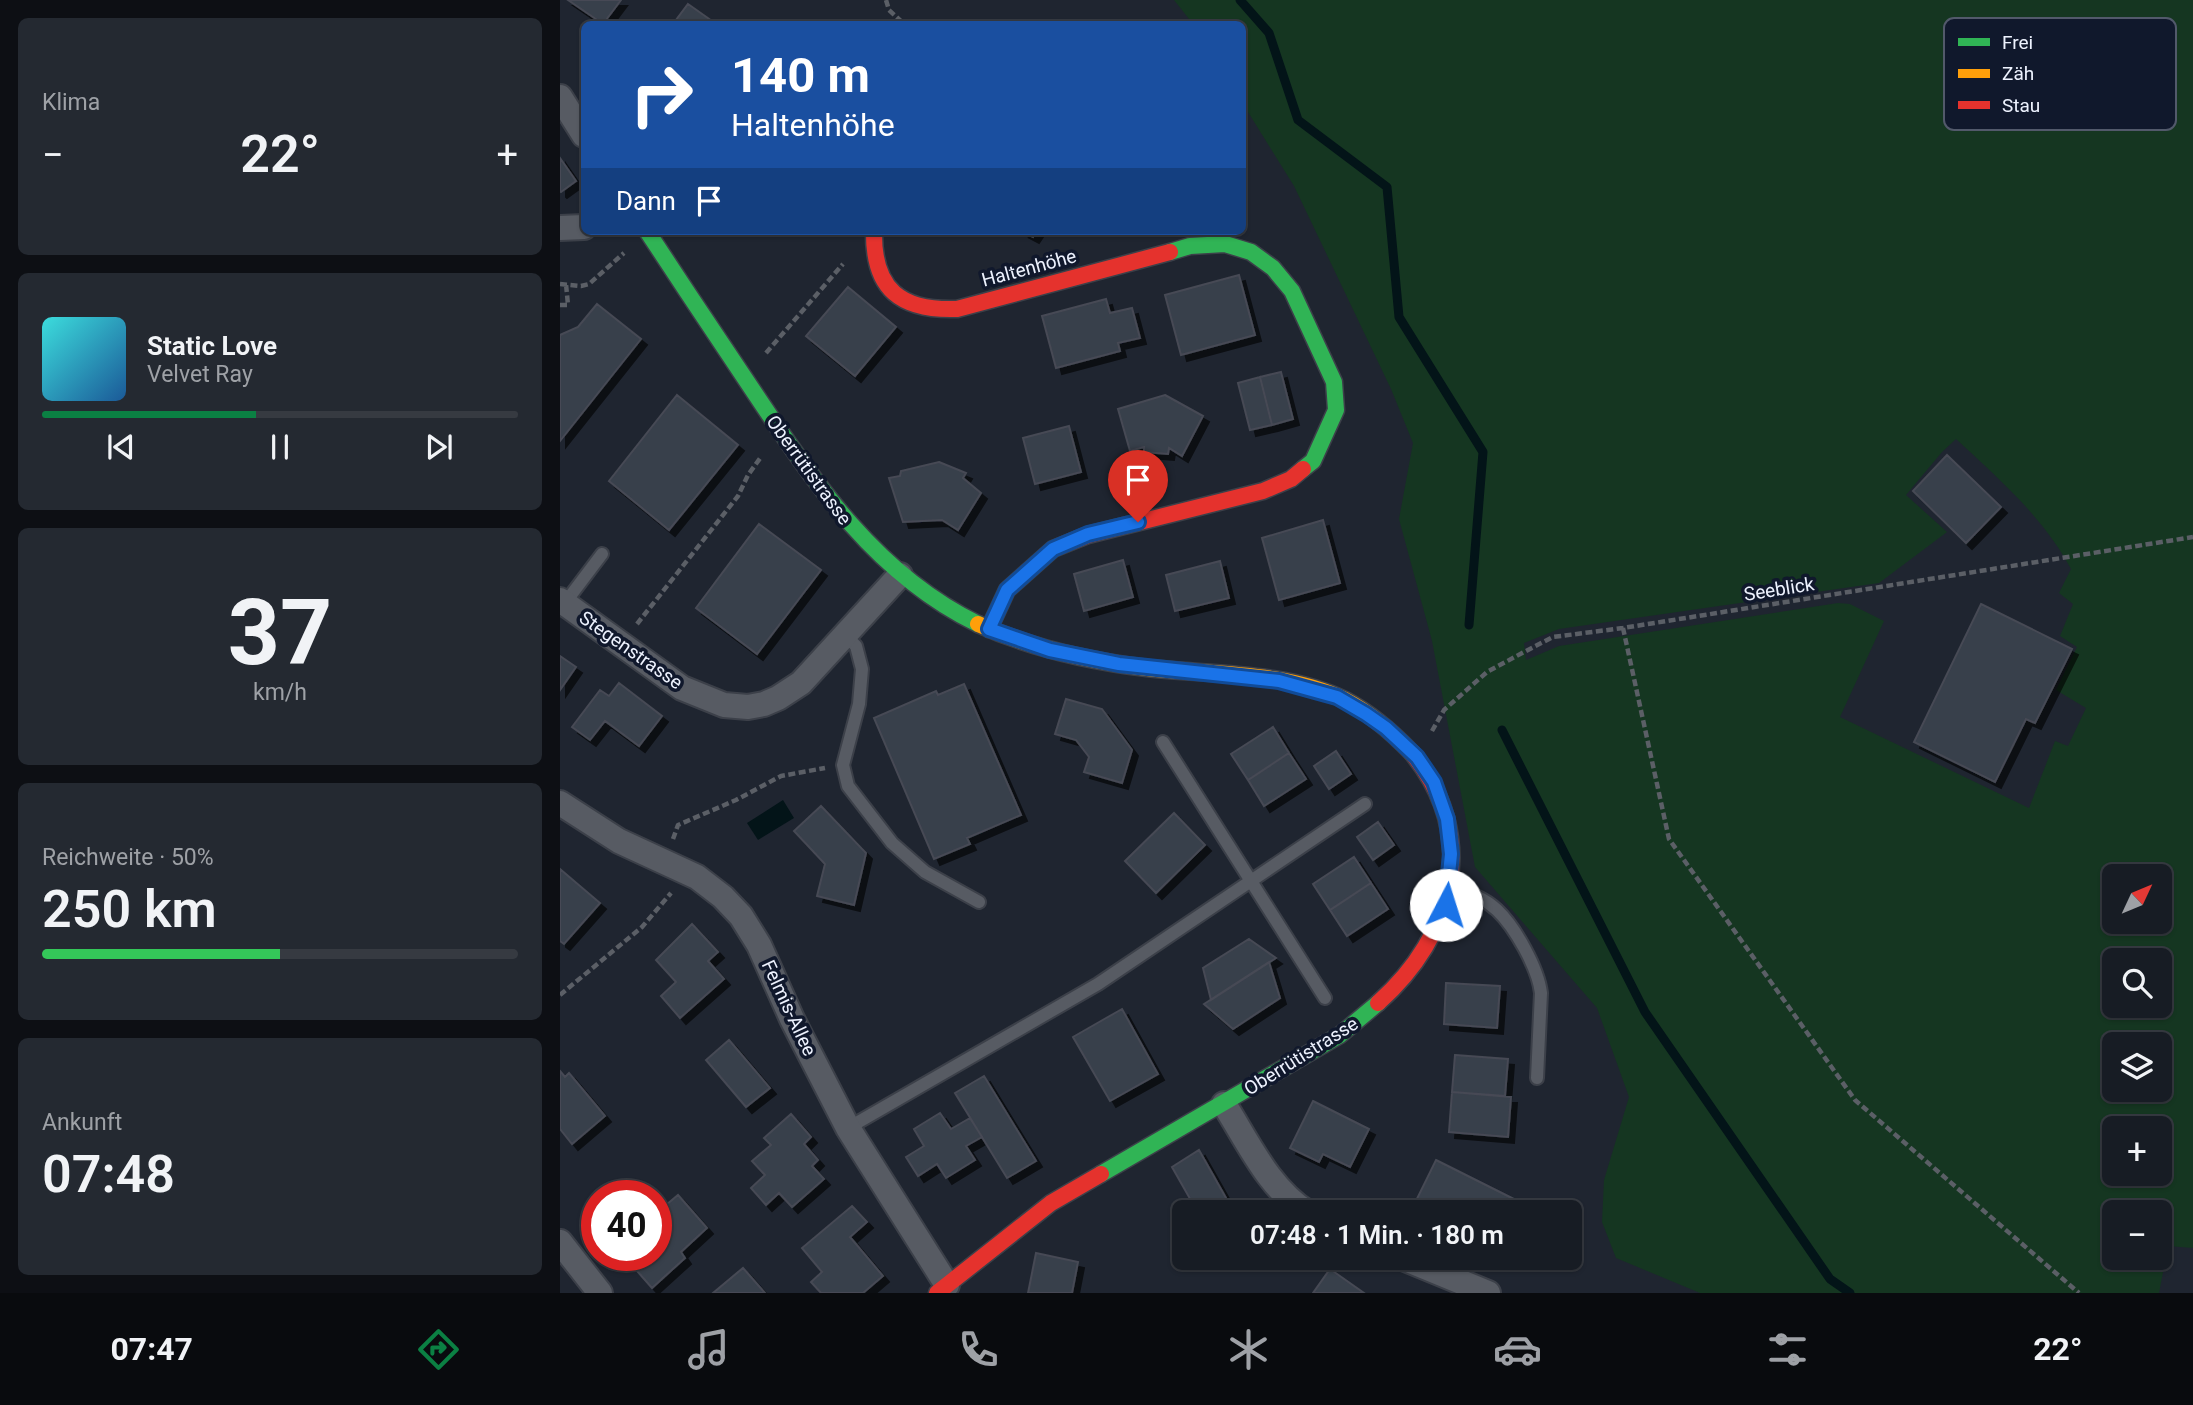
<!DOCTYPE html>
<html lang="de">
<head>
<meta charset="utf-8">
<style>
	body { margin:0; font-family:Roboto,sans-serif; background:#242931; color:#f1f3f6; height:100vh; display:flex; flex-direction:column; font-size:26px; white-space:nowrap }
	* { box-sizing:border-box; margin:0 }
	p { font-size:23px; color:#9ea1a6 }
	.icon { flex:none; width:38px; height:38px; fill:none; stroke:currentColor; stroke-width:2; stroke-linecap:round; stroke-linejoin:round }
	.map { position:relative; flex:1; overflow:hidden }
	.panel { display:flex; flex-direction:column; gap:18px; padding:18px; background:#0d0f14; width:560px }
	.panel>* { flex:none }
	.banner { position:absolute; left:21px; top:21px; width:665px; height:214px; border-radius:10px; box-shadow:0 2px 5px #0004,0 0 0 2px #363a41; background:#1a4fa0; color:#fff; overflow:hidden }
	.needle { width:46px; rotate:46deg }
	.tools { position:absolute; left:1542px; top:864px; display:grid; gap:14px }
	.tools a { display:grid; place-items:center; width:70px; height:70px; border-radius:10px; background:#171c24; box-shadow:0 2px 5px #0004,0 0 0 2px #363a41; font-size:35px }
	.speed { position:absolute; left:21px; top:1180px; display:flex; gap:14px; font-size:35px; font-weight:700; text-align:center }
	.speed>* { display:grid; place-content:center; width:91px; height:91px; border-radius:50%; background:#171c24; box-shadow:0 2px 5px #0004,0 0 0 2px #363a41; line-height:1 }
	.speed .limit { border:10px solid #d22; background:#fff; color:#111 }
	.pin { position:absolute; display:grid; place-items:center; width:60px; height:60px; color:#fff; margin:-72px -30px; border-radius:50% 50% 50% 0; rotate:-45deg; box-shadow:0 0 7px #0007 }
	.pin .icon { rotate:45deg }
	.me { position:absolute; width:77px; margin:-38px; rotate:5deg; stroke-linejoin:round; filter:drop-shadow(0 0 5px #0008) }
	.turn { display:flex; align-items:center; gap:24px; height:147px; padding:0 35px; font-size:32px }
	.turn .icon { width:91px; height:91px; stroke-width:2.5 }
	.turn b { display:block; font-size:49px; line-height:60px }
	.then { display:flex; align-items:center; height:66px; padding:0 35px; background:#0003; gap:14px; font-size:26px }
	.big { font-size:52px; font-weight:600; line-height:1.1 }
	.panel .widget { flex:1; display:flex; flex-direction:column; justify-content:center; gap:10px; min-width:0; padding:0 24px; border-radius:10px; background:#242931 }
	.panel .dial { align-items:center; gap:0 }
	.dial b { font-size:91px; line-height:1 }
	.song { display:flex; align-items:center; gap:21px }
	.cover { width:84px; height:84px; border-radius:10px; background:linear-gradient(135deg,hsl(180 70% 55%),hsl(210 70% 35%)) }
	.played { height:7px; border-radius:4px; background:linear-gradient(90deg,#0b8043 45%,#363a41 45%) }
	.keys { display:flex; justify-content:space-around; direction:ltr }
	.heat { display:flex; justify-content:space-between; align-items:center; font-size:38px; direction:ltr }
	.charge { height:10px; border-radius:5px; background:linear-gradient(90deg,#34c759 50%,#363a41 0) }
	.trip { position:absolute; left:612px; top:1200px; width:410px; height:70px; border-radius:10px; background:#171c24; box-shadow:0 2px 5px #0004,0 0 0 2px #363a41; font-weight:600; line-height:70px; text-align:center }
	.tabs { display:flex; height:112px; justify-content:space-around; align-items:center; background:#090b0e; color:#9ea1a6 }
	.tabs .icon { width:49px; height:49px }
	.tabs .on { color:#0b8043 }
	.tabs b { font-size:32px; color:#f1f3f6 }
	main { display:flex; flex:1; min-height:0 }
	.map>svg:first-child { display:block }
</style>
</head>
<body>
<main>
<section class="panel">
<div class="widget"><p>Klima</p>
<div class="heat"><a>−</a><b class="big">22°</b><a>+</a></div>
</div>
<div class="widget">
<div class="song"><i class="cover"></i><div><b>Static Love</b><p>Velvet Ray</p></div></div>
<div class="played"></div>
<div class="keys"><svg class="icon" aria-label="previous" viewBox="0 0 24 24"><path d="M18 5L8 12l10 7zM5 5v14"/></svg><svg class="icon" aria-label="pause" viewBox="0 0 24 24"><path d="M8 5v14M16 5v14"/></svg><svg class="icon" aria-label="next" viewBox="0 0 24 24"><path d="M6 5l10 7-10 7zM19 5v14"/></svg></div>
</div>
<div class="widget dial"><b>37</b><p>km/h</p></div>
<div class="widget"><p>Reichweite · 50%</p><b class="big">250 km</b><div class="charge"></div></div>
<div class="widget"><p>Ankunft</p><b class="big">07:48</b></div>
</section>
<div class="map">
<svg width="1633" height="1293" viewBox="0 0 1633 1293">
	<defs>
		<filter id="shadow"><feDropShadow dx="6" dy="6" stdDeviation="0" flood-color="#0009"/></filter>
	</defs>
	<rect width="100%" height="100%" fill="#1f2530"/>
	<path fill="#153621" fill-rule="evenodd" d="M614 0H1633V1248L1608 1246 1599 1293H1140L1056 1258 1042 1222 1044 1180 1069 1097 1037 1008 915 867 872 641 839 519 853 443 831 389 734 186 683 104 682 24H633ZM1396 439C1438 478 1484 518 1511 569L1499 593 1513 604 1500 636 1517 647 1496 690 1526 708 1508 746 1495 741 1469 808 1280 717 1324 621 1290 604 1278 603 999 646 966 660 964 643 999 629 1319 583 1387 532 1346 495 1382 452ZM1554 877H1600V922H1554ZM1554 961H1600V1006H1554ZM1554 1045H1600V1090H1554ZM1554 1129H1600V1174H1554ZM1554 1213H1600V1258H1554Z"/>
	<path fill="#031418" d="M223 800 234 818 198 840 187 823Z"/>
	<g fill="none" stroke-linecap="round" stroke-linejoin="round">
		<path stroke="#031418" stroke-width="9" d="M680 0 709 33 738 120 827 187 839 317 923 452 909 625
			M942 730 1085 1012 1270 1279 1290 1293"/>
	</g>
	<path fill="#393f4c" stroke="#464a54" stroke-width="2" filter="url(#shadow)" d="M8 0H61L43 24Z
		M128 4 152 21 150 24H113Z
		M0 158 16 181 1 192 0 191Z
		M462 231H477L473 237Z
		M679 275 695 335 621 355 605 295Z
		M288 287 336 327 295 376 246 336Z
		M546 299 550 313 572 308 580 338 558 343 560 351 496 368 482 316Z
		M37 304 81 339 0 441V335L18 327Z
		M721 372 733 419 712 425 700 377Z
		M700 377 712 425 690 430 678 383Z
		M117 395 178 445 109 530 49 481Z
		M605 395 643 416 622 456 609 448 608 454 584 452V447L570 451 558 409Z
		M509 426 521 472 475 484 463 438Z
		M1387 455 1441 507 1406 543 1353 491Z
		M379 462 406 473 403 478 421 493 398 530 382 520 343 522 329 478 340 476 341 471Z
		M763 520 780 583 719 600 702 538Z
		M199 524 261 570 197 654 136 608Z
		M563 560 573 597 524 611 514 574Z
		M660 561 669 598 615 611 606 575Z
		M1421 604 1512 649 1475 723 1466 719 1435 782 1354 742Z
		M0 656 16 667 0 690Z
		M59 683 102 716 79 746 45 721 30 740 12 727 40 690 49 696Z
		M404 684 461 815 407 838 410 844 374 859 314 718 376 691 378 695Z
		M506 699 542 709 572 750 562 783 524 772 529 757 516 740 495 734Z
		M713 727 729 753 688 780 671 754Z
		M776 751 791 774 769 789 754 766Z
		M729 753 746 779 704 806 688 780Z
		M261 806 306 853 294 905 257 896 265 864 234 831Z
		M614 813 645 845 596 893 565 861Z
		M818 822 834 845 813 860 797 837Z
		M794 857 811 883 770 910 753 884Z
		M0 869 40 903 4 944 0 941Z
		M811 883 828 909 787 936 770 910Z
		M132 924 158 952 148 961 164 979 120 1018 101 996 116 982 96 960Z
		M689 939 716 958 651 1000 643 968Z
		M709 962 720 998 673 1029 644 1004Z
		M886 983 940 986 937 1028 884 1024Z
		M562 1009 598 1074 550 1101 513 1037Z
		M169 1040 210 1088 186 1107 146 1060Z
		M895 1055 948 1059 945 1096 892 1092Z
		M0 1071 5 1077 9 1073 45 1116 12 1144 0 1129Z
		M424 1076 476 1161 447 1178 395 1093Z
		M892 1092 951 1097 948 1137 889 1132Z
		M753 1101 809 1129 790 1167 763 1154 759 1162 730 1148Z
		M380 1113 391 1129 410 1118 422 1137 406 1146 415 1160 386 1178 377 1164 358 1176 346 1157 364 1146 354 1129Z
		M231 1114 251 1137 244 1144 258 1160 252 1166 264 1179 232 1207 219 1193 206 1205 191 1188 205 1175 192 1161 211 1145 204 1138Z
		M639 1150 666 1198 661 1205 691 1213H630L633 1204 612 1167Z
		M876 1160 958 1201 952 1213H850Z
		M118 1195 147 1228 121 1252 125 1258 92 1288 63 1255H96V1208L99 1211Z
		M292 1206 307 1222 290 1237 323 1276 303 1293H261L251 1282 262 1272 242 1248Z
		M625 1229V1250L618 1248Z
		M476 1253 518 1262 512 1293H468Z
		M183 1268 205 1293H153Z
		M770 1269 804 1293H753Z"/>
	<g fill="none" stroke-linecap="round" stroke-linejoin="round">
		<g stroke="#3c4049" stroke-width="16">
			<path id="lane" d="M5 603 42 554
				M284 634 296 646 302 669 299 704 283 765 288 786 332 843 365 872 419 902
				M603 742 765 998
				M892 889C909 892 924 898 937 910 955 927 978 968 981 993L977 1078
				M288 1128 538 984 805 804"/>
		</g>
		<g stroke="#3c4049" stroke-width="28">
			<path id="street" d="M0 97 24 135
				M0 228 24 227
				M0 600 122 688 164 705 188 707 204 704 218 698 241 683 340 575
				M0 803 59 841 137 877 163 897 181 916 199 945 232 1019 288 1128 387 1285
				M664 1104C688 1142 709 1189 748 1213
				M0 1242 40 1293
				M843 1258 928 1293"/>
		</g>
		<g stroke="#3c4049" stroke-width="19">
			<path id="fast" d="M87 231C123 286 159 340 196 395 256 485 317 575 418 624
				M610 252 630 246 665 244 691 252 713 268 732 291 774 382 776 410 753 461 743 469
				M541 1174 780 1035 818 1003"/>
		</g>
		<g stroke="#3c4049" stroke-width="19">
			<path id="slow" d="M418 624C471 648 529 661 587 668 651 675 726 671 785 700 810 713 833 733 852 753"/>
		</g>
		<g stroke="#3c4049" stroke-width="19">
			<path id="jam" d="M314 231C313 290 341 311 397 309L610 252
				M429 629 447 590 493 549 528 535 703 491 731 479 743 469
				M818 1003C894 936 920 837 852 753
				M377 1293 491 1203 541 1174"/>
		</g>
		<path stroke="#5b5f66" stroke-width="4.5" stroke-dasharray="7 3.5" stroke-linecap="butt" d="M326 0 329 10 344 24
			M0 284 21 286 29 284 64 253
			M0 305H8L6 284
			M206 353 283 264
			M77 624 178 496 188 475 201 457
			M1063 628 1109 839 1295 1100 1519 1293
			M872 731 884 710 927 672 964 652 993 637 1063 628 1633 537
			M113 839 118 825 176 800 221 776 265 768
			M0 995 82 927 111 893"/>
		<use href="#lane" stroke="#575b63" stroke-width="12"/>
		<use href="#street" stroke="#575b63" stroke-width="24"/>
		<use href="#fast" stroke="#30b455" stroke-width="16"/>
		<use href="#slow" stroke="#ff9f0a" stroke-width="16"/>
		<use href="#jam" stroke="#e5322d" stroke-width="16"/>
	</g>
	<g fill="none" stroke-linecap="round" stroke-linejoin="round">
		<g stroke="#114b97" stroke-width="18">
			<path id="route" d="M578 522 528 534 493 549 447 590 429 629 490 650 559 664 719 681 777 697 806 714 826 728 857 757 874 782 887 819 891 854 886 905"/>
		</g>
		<use href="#route" stroke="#1a73e8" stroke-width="12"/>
	</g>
	<g text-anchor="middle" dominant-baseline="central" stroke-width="7" stroke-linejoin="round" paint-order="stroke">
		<g font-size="19" fill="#edf2fe" stroke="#10182c">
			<text transform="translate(469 268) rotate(-15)">Haltenhöhe</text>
			<text transform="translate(249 470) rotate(54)">Oberrütistrasse</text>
			<text transform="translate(1219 589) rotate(-9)">Seeblick</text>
			<text transform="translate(71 650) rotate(35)">Stegenstrasse</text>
			<text transform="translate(229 1008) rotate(65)">Felmis-Allee</text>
			<text transform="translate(741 1056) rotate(-32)">Oberrütistrasse</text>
		</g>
	</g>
	<rect x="1384" y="18" width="232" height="112" rx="10" fill="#10182c" stroke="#52596b" stroke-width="2"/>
	<rect x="1398" y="38" width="32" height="8" fill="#30b455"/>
	<rect x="1398" y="69" width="32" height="9" fill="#ff9f0a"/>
	<rect x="1398" y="101" width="32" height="8" fill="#e5322d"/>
	<g font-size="19" fill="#edf2fe">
		<text x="1442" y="49">Frei</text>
		<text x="1442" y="80">Zäh</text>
		<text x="1442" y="112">Stau</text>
	</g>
</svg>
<div class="tools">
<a><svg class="needle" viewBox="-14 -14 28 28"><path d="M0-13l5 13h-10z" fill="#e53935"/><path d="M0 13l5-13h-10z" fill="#9ea1a6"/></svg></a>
<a><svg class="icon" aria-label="search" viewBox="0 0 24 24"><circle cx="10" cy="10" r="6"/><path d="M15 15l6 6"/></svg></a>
<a><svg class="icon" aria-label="layers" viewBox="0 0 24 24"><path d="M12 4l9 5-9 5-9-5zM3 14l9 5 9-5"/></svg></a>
<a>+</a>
<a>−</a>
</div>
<div class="speed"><div class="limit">40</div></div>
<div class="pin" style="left:578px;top:522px;background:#d93025"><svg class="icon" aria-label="arrive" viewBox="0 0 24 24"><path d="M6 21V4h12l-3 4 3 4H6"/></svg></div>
<svg class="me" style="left:886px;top:905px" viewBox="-20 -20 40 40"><circle r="19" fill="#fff"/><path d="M0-13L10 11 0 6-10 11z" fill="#1a73e8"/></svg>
<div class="trip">07:48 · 1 Min. · 180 m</div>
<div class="banner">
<div class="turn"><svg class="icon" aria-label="right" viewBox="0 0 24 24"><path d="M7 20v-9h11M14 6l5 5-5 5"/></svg><div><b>140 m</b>Haltenhöhe</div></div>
<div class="then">Dann<svg class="icon" aria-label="arrive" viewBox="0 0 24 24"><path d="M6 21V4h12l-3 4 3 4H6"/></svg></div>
</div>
</div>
</main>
<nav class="tabs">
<b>07:47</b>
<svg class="icon on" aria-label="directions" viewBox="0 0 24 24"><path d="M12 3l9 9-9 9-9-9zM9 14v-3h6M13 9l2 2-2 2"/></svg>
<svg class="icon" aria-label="music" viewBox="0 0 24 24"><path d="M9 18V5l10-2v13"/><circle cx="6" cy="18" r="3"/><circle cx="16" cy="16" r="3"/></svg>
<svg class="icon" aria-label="phone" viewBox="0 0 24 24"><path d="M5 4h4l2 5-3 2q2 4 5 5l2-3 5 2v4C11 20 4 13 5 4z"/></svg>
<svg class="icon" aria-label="climate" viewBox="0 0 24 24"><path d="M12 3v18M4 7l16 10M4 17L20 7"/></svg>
<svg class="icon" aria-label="car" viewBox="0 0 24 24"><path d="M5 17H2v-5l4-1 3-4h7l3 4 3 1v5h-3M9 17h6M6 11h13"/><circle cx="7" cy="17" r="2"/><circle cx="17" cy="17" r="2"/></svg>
<svg class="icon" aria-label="filters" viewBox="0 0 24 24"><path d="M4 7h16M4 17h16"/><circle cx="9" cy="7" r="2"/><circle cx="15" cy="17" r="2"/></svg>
<b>22°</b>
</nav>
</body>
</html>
